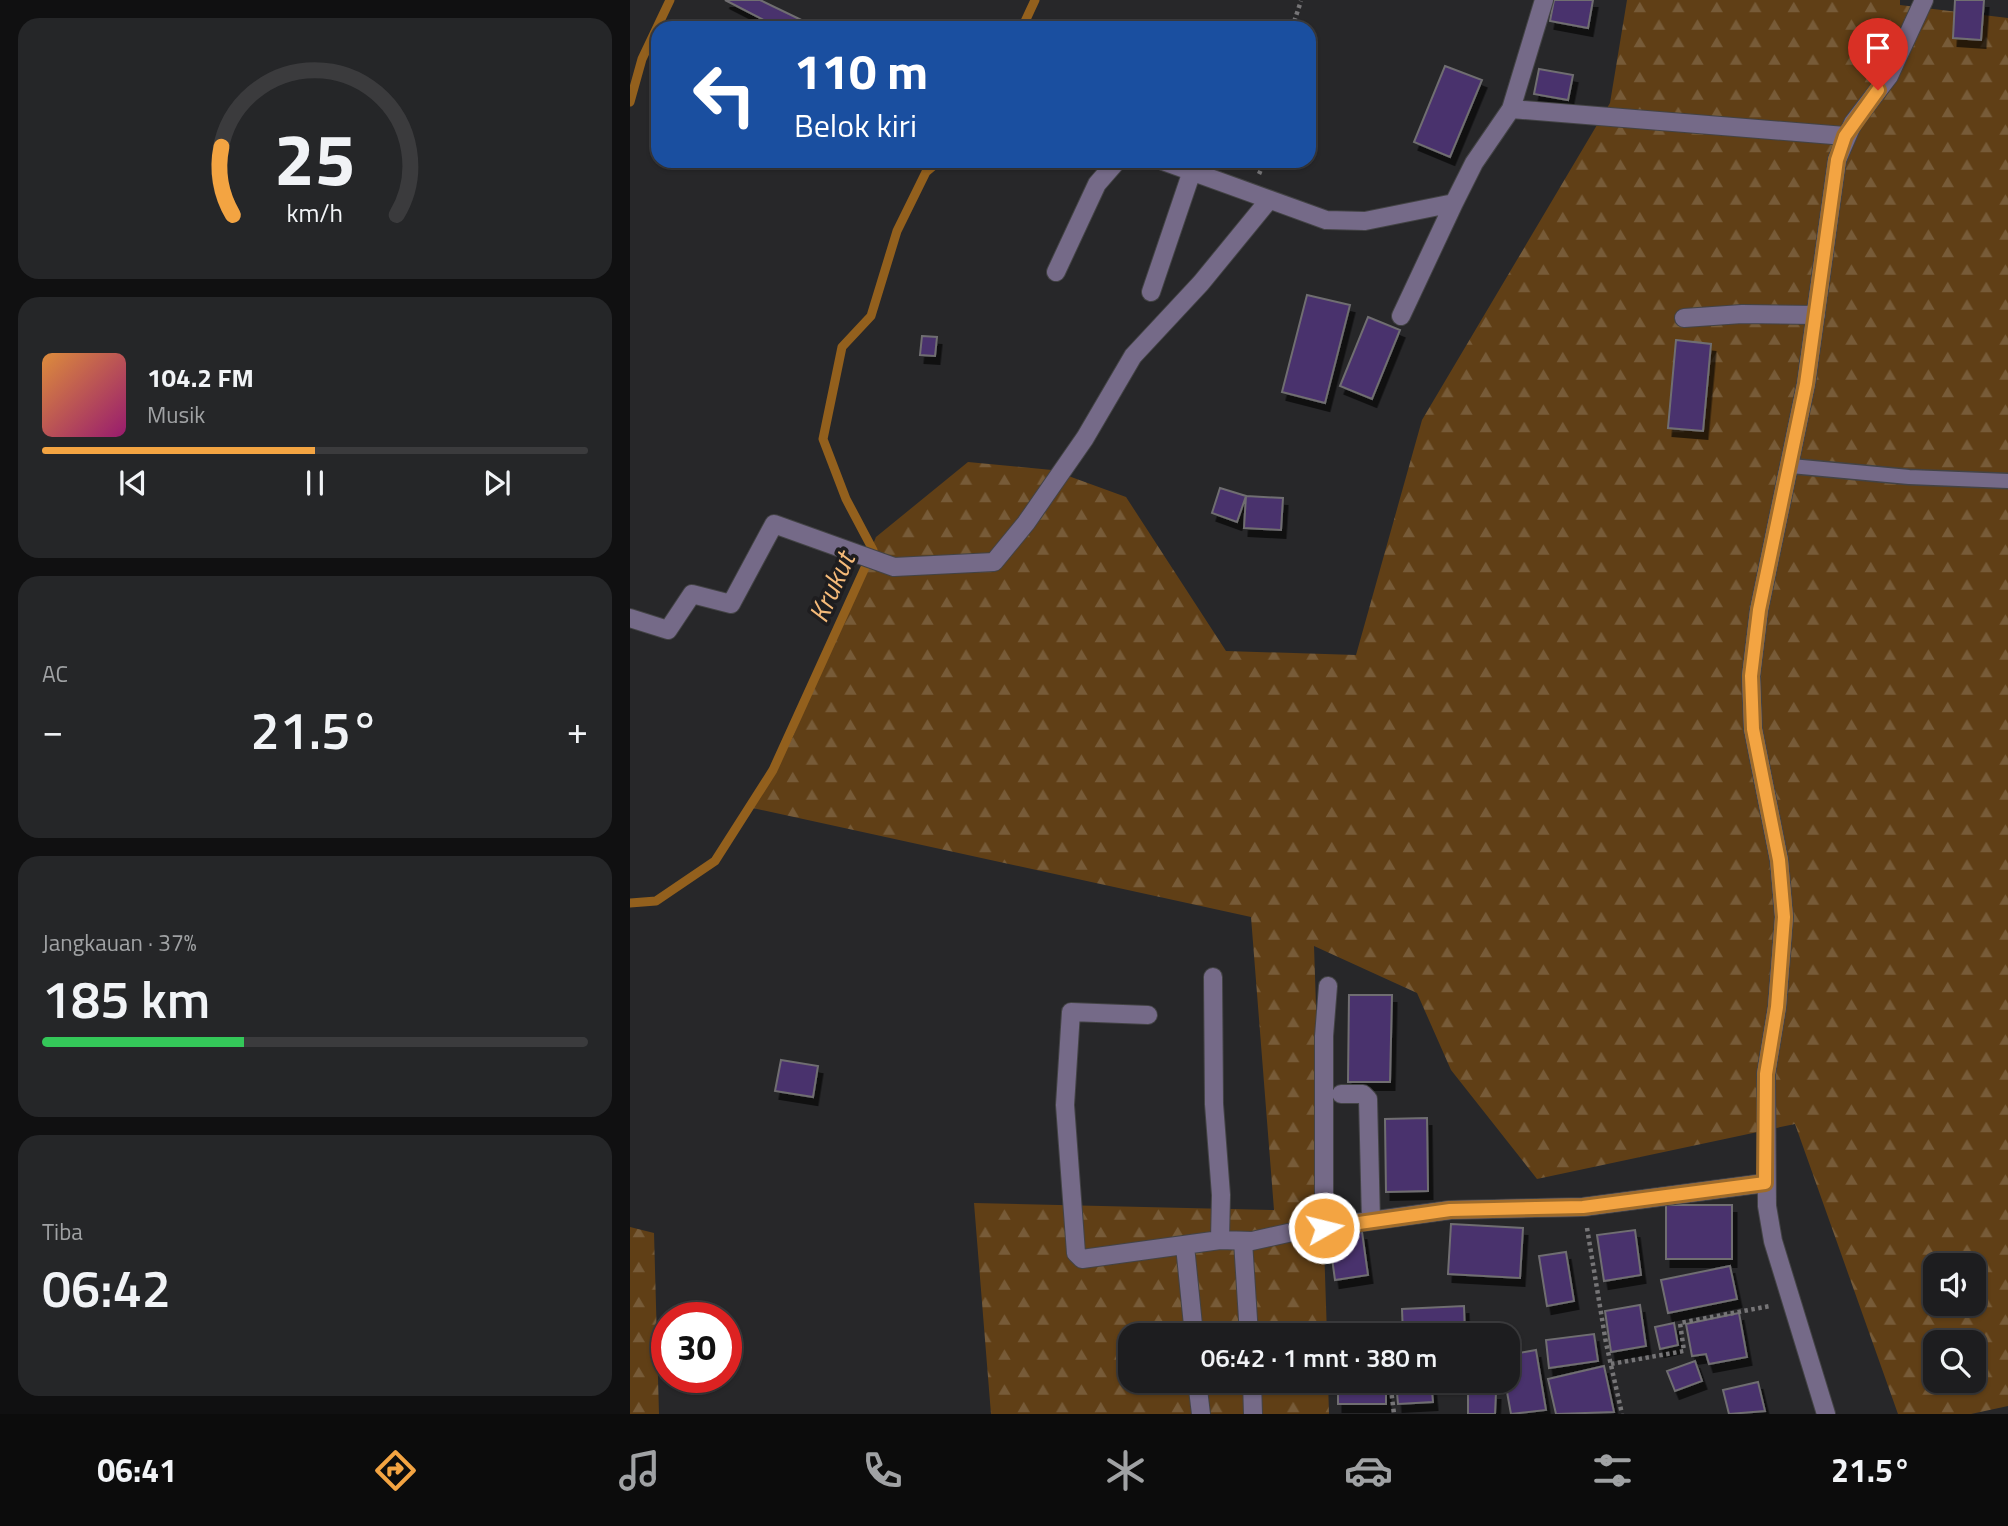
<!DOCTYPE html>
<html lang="id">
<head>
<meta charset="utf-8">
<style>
	body { margin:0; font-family:"Titillium Web",sans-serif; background:#252628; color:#f1f3f6; height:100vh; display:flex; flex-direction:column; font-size:26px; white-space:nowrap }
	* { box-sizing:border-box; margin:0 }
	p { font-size:23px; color:#a0a2a4 }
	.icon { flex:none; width:38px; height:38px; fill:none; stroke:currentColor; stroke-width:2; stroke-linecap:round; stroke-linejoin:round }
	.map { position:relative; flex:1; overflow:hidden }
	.side { display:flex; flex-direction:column; gap:18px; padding:18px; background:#101011; width:630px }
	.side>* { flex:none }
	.hud { position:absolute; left:21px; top:21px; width:665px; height:147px; border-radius:21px; box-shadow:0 2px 5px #0004,0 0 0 2px #3b3b3d; background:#1a4fa0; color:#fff; overflow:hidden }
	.tools { position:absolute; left:1293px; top:1253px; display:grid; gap:14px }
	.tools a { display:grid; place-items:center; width:63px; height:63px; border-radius:14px; background:#1d1d1f; box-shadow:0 2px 5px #0004,0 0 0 2px #3b3b3d; font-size:35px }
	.speed { position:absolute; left:21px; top:1302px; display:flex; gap:14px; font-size:35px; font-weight:700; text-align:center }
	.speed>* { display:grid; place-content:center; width:91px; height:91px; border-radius:50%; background:#1d1d1f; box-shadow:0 2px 5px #0004,0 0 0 2px #3b3b3d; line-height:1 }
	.speed .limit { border:10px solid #d22; background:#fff; color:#111 }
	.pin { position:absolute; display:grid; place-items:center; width:60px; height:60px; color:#fff; margin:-72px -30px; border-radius:50% 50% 50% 0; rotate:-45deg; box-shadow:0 0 7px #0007 }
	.pin .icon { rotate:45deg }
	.me { position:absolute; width:77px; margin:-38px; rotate:82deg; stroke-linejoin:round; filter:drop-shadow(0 0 5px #0008) }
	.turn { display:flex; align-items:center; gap:24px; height:147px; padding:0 28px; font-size:32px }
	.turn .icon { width:91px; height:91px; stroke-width:2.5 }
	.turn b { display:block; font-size:49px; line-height:60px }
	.big { font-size:52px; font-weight:600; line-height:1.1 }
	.side .widget { flex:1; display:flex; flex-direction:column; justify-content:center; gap:10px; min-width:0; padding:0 24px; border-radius:21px; background:#252628 }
	.side .dial { align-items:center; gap:0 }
	.dial svg { height:182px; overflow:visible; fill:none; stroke:#3b3b3d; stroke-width:7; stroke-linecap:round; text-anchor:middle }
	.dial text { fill:#f1f3f6; stroke:none }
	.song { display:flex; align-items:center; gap:21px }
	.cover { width:84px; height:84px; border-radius:10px; background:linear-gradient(135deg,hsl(30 70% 55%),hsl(320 70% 35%)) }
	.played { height:7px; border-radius:4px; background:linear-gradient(90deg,#f3a442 50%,#3b3b3d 50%) }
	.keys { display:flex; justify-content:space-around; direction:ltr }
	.heat { display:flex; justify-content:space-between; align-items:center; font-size:38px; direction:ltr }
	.charge { height:10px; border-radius:5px; background:linear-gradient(90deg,#34c759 37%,#3b3b3d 0) }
	.trip { position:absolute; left:488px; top:1323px; width:402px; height:70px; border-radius:21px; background:#1d1d1f; box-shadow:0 2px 5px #0004,0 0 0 2px #3b3b3d; font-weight:600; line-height:70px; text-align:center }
	.tab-bar { display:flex; height:112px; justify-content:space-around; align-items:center; background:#0c0c0c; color:#a0a2a4 }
	.tab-bar .icon { width:49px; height:49px }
	.tab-bar .active { color:#f3a442 }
	.tab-bar b { font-size:32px; color:#f1f3f6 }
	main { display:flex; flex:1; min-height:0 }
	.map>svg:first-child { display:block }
</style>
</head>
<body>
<main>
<section class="side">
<div class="widget dial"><svg viewBox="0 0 100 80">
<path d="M14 69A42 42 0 1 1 86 69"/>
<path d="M14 69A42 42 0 0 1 9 39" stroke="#f3a442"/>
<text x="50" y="56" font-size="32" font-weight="700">25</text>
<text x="50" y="72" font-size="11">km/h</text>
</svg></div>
<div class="widget">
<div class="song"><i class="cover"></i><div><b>104.2 FM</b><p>Musik</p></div></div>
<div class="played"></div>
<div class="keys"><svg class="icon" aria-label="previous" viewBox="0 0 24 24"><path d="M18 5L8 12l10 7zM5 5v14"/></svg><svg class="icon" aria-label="pause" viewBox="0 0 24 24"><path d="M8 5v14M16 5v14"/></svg><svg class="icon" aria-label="next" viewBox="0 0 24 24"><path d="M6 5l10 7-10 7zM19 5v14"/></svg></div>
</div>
<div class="widget"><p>AC</p>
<div class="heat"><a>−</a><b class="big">21.5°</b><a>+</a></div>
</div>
<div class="widget"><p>Jangkauan · 37%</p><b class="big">185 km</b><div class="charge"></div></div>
<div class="widget"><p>Tiba</p><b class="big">06:42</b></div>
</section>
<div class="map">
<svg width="1378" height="1414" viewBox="0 0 1378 1414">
	<defs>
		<pattern id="forest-firs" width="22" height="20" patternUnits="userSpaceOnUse" patternTransform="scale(1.75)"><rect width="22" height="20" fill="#603f16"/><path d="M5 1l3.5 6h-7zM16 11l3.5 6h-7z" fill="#775b38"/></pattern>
		<filter id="shadow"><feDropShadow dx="4.5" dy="8" stdDeviation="0" flood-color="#0009"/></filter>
	</defs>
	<rect width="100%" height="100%" fill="#272729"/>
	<path fill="url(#forest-firs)" fill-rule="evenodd" d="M997 0H1270V5L1378 18V1406L1341 1414H1268L1165 1124 907 1179 821 1070 787 993 684 946 697 1335H500V1381H698L699 1414H361L344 1203 644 1210 621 917 118 807 163 737 246 537 338 462 422 470 496 497 596 651 726 655 792 420 980 103ZM1306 1265H1344V1304H1306ZM1306 1342H1344V1381H1306Z
		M0 1227 24 1233 29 1414H0Z"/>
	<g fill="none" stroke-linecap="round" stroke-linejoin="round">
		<path stroke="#93601d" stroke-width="9" d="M392 28 405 0
			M0 102 12 59 40 0
			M0 903 26 901 85 861 143 770 243 550 216 499 193 439 212 347 241 316 267 231 296 172 309 161"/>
	</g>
	<path fill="#4a306d" stroke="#6f6e71" stroke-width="2" filter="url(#shadow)" d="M95 0H130L188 28H149Z
		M924 0H963L958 28 920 21Z
		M1325 0H1354L1351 40 1323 38Z
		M815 66 852 80 820 157 784 142Z
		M909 69 943 75 938 100 904 94Z
		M677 295 720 305 695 403 652 392Z
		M738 317 770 330 742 399 710 386Z
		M292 336 307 337 305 356 290 355Z
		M1046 340 1081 344 1073 431 1038 428Z
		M590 488 616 496 607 522 582 513Z
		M616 496 653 498 651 530 614 528Z
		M719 995H762L760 1082H718Z
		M151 1060 188 1066 183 1097 145 1091Z
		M797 1118 798 1191 756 1192 755 1119Z
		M1036 1205H1102V1259H1036Z
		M821 1224 893 1228 890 1278 818 1274Z
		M1005 1230 1011 1275 974 1281 967 1235Z
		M732 1232 738 1275 705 1280 699 1236Z
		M936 1252 944 1301 917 1306 909 1256Z
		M1100 1266 1107 1299 1038 1313 1031 1280Z
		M1010 1305 1016 1346 981 1352 975 1311Z
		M834 1306 835 1335H773L772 1309Z
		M1109 1313 1117 1357 1079 1364 1076 1354 1062 1356 1056 1324Z
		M1044 1323 1048 1345 1030 1349 1025 1327Z
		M964 1334 968 1361 919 1368 916 1340Z
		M906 1350 916 1410 881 1414 875 1381H878V1355Z
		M1065 1361 1072 1381 1045 1391 1037 1371Z
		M974 1366 984 1412 926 1414 918 1379Z
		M708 1381H756V1404H708Z
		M766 1381H801L803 1402 768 1404Z
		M1128 1382 1135 1411 1099 1414 1093 1390Z
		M838 1392H866L865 1414H838Z"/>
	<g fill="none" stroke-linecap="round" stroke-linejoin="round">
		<g stroke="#434345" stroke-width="17">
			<path id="lane" d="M1161 466 1279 477 1378 481"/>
		</g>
		<g stroke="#434345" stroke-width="20">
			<path id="street" d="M881 109 1215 136
				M533 161 696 220 735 221 824 203 844 163 881 109 914 0
				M426 272 467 184 487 161
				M521 292 562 171
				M771 316 824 203
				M1054 318 1112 314 1186 315
				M0 618 38 630 62 594 101 604 144 524 264 567 364 562 396 523 455 438 503 356 571 283 639 200
				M583 977 584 1104 591 1195 590 1240
				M518 1015 441 1012 435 1105 446 1253 452 1259 590 1240 622 1241 667 1231 820 1210 953 1207 1135 1183
				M711 1094H733L738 1099 741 1221
				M694 1228V1036L698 986
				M613 1241 619 1335
				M555 1246 564 1335
				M567 1381 571 1414
				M622 1381 623 1414
				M1196 1414 1143 1241 1137 1206 1136 1074 1147 1007 1154 917 1149 860 1123 729 1121 676 1129 610 1176 384 1207 160 1223 123 1259 76 1294 0"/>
		</g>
		<path stroke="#767577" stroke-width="4.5" stroke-dasharray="3.5 3.5" stroke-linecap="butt" d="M662 28 671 1
			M629 174 635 161
			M957 1228 976 1343 992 1414
			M981 1364 1054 1351 1050 1323 1140 1306
			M760 1381 764 1414"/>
		<use href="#lane" stroke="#756a88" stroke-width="14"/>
		<use href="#street" stroke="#756a88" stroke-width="18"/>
	</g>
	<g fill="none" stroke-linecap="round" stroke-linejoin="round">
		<g stroke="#9e6b2b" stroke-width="18">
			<path id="route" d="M694 1228 820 1210 953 1207 1135 1183 1136 1074 1147 1007 1154 917 1149 860 1123 729 1121 676 1129 610 1176 384 1207 160 1215 136 1248 90"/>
		</g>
		<use href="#route" stroke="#f3a442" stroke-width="12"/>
	</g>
	<g text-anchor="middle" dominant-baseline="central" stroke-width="7" stroke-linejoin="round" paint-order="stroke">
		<g font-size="28" font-style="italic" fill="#f5ba79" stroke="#1e1d1f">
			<text transform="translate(201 587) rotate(-66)">Krukut</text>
		</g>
	</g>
</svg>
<div class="tools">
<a><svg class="icon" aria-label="sound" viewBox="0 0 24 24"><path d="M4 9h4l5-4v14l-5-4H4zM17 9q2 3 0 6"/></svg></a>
<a><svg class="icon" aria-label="search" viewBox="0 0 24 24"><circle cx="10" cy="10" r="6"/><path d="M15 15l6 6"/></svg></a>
</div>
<div class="speed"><div class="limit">30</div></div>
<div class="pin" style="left:1248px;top:90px;background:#d93025"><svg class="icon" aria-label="arrive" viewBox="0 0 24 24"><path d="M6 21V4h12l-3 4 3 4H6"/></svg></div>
<svg class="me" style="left:694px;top:1228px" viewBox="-20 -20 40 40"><circle r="17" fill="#f3a442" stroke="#fff" stroke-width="3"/><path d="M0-11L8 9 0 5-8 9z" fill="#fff"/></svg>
<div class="trip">06:42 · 1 mnt · 380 m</div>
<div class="hud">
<div class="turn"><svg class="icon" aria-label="left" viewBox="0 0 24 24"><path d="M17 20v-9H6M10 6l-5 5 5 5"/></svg><div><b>110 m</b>Belok kiri</div></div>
</div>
</div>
</main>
<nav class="tab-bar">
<b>06:41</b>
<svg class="icon active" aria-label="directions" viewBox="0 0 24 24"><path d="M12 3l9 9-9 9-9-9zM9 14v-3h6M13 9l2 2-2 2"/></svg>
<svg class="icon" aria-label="music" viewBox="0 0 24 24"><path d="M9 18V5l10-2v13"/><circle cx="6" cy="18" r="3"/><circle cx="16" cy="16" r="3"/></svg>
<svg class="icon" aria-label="phone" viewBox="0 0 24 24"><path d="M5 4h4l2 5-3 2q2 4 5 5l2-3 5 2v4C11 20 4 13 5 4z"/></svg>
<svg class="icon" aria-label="climate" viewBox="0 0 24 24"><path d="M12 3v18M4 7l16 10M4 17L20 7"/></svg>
<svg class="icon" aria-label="car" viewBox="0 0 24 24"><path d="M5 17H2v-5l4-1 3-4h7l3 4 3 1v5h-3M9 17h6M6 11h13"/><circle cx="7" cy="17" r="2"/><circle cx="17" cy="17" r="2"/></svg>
<svg class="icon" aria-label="filters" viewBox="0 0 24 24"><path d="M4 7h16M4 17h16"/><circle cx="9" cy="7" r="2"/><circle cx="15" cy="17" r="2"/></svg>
<b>21.5°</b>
</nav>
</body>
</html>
